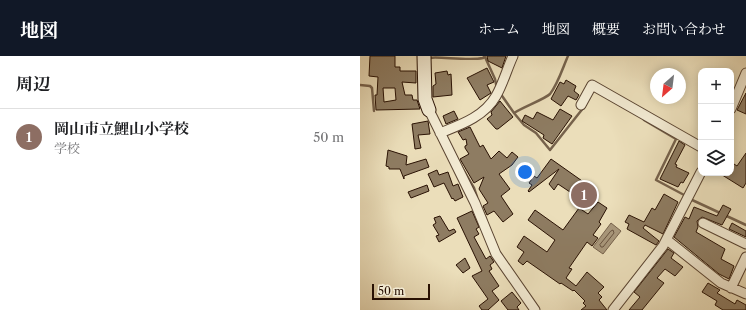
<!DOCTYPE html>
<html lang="ja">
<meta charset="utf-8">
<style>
:root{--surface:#fff;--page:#f6f6f6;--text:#202124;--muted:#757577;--line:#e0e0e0;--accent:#111827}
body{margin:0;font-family:"Libre Caslon Text","Noto Serif JP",serif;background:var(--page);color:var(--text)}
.controls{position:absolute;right:12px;top:12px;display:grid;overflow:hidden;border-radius:8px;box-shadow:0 2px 10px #0003}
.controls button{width:36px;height:36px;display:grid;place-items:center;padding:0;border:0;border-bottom:1px solid var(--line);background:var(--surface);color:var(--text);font:20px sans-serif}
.compass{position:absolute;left:290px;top:12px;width:36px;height:36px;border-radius:50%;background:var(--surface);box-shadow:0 2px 10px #0003;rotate:208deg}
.scale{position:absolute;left:12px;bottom:10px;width:58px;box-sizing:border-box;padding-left:4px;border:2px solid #291103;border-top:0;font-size:11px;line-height:14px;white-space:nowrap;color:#291103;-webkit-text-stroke:3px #f2ead2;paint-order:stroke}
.you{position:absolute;left:165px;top:116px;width:14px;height:14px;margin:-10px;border:3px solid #fff;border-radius:50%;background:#1a73e8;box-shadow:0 0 0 6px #1a73e833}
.badge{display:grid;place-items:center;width:26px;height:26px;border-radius:50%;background:var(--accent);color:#fff;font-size:13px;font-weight:700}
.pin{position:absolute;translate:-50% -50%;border:2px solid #fff;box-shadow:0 1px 4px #0006}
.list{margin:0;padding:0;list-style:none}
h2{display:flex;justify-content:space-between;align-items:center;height:52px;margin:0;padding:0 16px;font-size:17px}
h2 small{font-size:13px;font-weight:400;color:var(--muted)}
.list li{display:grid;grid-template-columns:26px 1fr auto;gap:12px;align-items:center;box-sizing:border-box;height:56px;padding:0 16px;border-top:1px solid var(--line)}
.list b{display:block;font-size:15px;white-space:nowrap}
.list p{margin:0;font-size:13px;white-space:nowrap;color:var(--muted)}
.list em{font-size:13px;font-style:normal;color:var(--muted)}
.icon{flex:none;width:22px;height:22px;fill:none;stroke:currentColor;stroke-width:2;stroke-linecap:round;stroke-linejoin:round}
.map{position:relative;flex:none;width:386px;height:254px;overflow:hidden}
header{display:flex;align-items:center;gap:24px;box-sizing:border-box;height:56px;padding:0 20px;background:var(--accent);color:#fff}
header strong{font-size:19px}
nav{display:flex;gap:22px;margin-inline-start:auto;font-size:14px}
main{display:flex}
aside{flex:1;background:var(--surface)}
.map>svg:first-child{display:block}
</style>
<header>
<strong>地図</strong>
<nav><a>ホーム</a><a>地図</a><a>概要</a><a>お問い合わせ</a></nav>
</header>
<main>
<aside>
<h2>周辺<small></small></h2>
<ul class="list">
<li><span class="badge" style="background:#8d6e63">1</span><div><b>岡山市立鯉山小学校</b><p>学校</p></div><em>50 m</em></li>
</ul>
</aside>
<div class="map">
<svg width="386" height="254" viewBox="0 0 386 254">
<rect width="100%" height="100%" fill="#ebdeba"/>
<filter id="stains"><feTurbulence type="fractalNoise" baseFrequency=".005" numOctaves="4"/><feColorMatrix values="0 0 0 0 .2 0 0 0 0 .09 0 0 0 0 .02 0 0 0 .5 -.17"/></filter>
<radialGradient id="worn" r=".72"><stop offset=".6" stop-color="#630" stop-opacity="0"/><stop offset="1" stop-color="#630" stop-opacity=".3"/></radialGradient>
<path fill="#a9987c" stroke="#76624c" d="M251 167 261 175 243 198 233 191Z"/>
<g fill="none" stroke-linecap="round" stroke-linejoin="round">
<path stroke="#695440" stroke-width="1" d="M251 175 253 174 254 177 243 191H241L240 189Z"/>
<path stroke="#76624c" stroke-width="2.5" d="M125 1 135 23 137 33
M69 2C77 0 109 5 123 2L125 0
M0 29 10 30 12 32 14 55
M140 37 154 57C163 51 185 43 190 38 198 28 203 11 208 0
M154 57 164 69 176 77 190 94 224 51
M284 64 316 83 296 124 326 140
M101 110 114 132 117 141
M330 143 386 169
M121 151 126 163"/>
</g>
<path fill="#8e7c62" stroke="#291103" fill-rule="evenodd" d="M10 0H35V11H40V15H56V27L42 26 45 39H52L53 44H57L60 53 16 54 15 39H17L18 21 9 20ZM23 32H35L36 44 24 46Z
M127 0H146L142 12 128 5Z
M127 12 134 26 127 29 131 37 120 44 107 22Z
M87 15 88 19 91 18 92 39 73 41V30L76 28 75 17Z
M206 24 216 30 214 35 219 39 216 44 208 40 201 50 191 43 200 26 204 28Z
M386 37V58L377 54Z
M140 45 153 61 138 73H136L127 63 132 59 131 56Z
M200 53 212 60 192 88 183 82 184 79 162 65 165 59 173 63 177 56 193 64Z
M94 55 98 63 86 68 83 60Z
M68 65 70 78 58 79 61 92 55 93 52 68Z
M110 71 120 91 123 89 131 103 139 95 147 102 152 96 158 101 152 109 139 118 150 133 141 140 153 158 143 166 134 155 127 159 123 150 128 147 119 133 124 121 114 127 100 103 109 98 105 92V90L107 89 106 83 103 84 98 76Z
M319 85 325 89 315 108 317 109 316 111 329 117 323 127 321 126 318 131 300 123Z
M28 94 47 100 46 109 66 103 69 111 44 120V123L40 113H29V111L26 110Z
M386 97V127L383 132 359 117H371V106L377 110Z
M191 103 225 127 216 140 198 128 194 134 189 128 199 113 169 136 168 135 172 129 169 127 174 120 177 122Z
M77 114 79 119 88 116 93 130 98 128 103 141 95 145 93 142 92 143 84 127 74 131 68 118Z
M67 129 69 135 51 142 48 136Z
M304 138 318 146 303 178 285 169 283 172 299 185 296 189 267 173 269 168 265 166 269 159 284 166 292 152 295 154Z
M238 146 247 152 239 166 241 168 233 179 238 182 232 190 227 186 209 212 212 213 206 222 216 230 227 216 244 231 238 237 242 241 239 244 247 254H221L226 250 223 247 225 245 214 234 213 235 201 227 200 228 167 205 163 209 158 205 164 196 157 191 164 180 187 196 195 184 168 164 175 154 203 174 219 152 228 158Z
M363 149 371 153 362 169 342 161 337 165 338 171 336 176 365 193 361 203 374 210 369 223 359 218 314 181 325 161 329 163 334 151 357 160Z
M112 155 119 171 116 173 119 178 114 181 126 203 130 200 134 206 130 209 132 213 129 215 139 230 132 235 139 244 128 254H122L119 250 128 243 112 220 122 215 97 162Z
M80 160 89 175 94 173 96 176 79 186 76 180 79 179 73 169 76 167 74 162Z
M372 167 386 175V181L369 173Z
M308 193 314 197 311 202 323 211 315 220 305 213 297 222 304 227 282 254H269L280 241 274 236Z
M105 202 110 212 103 217 96 209Z
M348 227 360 234 357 237 375 248 377 244 386 249V254H363L355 249 357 245 342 236Z
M152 236 161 247 157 251 159 254H148L141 245Z"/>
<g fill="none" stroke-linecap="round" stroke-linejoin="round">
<g stroke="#5a4431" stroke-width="11">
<path id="street" d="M221 49 232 29 341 91
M371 53 386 17
M69 54 115 147 136 198 175 254
M80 77C100 69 124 61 136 40 143 28 147 13 153 0
M343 167 386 188
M307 184 361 227 386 238
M371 232 386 201
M253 254 303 190 341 116"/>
</g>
<g stroke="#291103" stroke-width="15">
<path id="secondary" d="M64 0 65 43 69 54"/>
</g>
<use href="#street" stroke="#f2ead2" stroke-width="9"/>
<use href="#secondary" stroke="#f2ead2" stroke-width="13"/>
</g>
<rect width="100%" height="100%" filter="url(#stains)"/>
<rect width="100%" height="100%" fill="url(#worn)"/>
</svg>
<div class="controls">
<button>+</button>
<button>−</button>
<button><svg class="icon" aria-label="layers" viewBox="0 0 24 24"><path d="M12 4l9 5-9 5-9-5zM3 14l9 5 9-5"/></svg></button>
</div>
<svg class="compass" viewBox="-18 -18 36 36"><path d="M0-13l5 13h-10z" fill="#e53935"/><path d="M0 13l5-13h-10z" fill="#757577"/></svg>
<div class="scale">50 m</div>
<div class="you"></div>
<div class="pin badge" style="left:224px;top:139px;background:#8d6e63">1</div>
</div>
</main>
